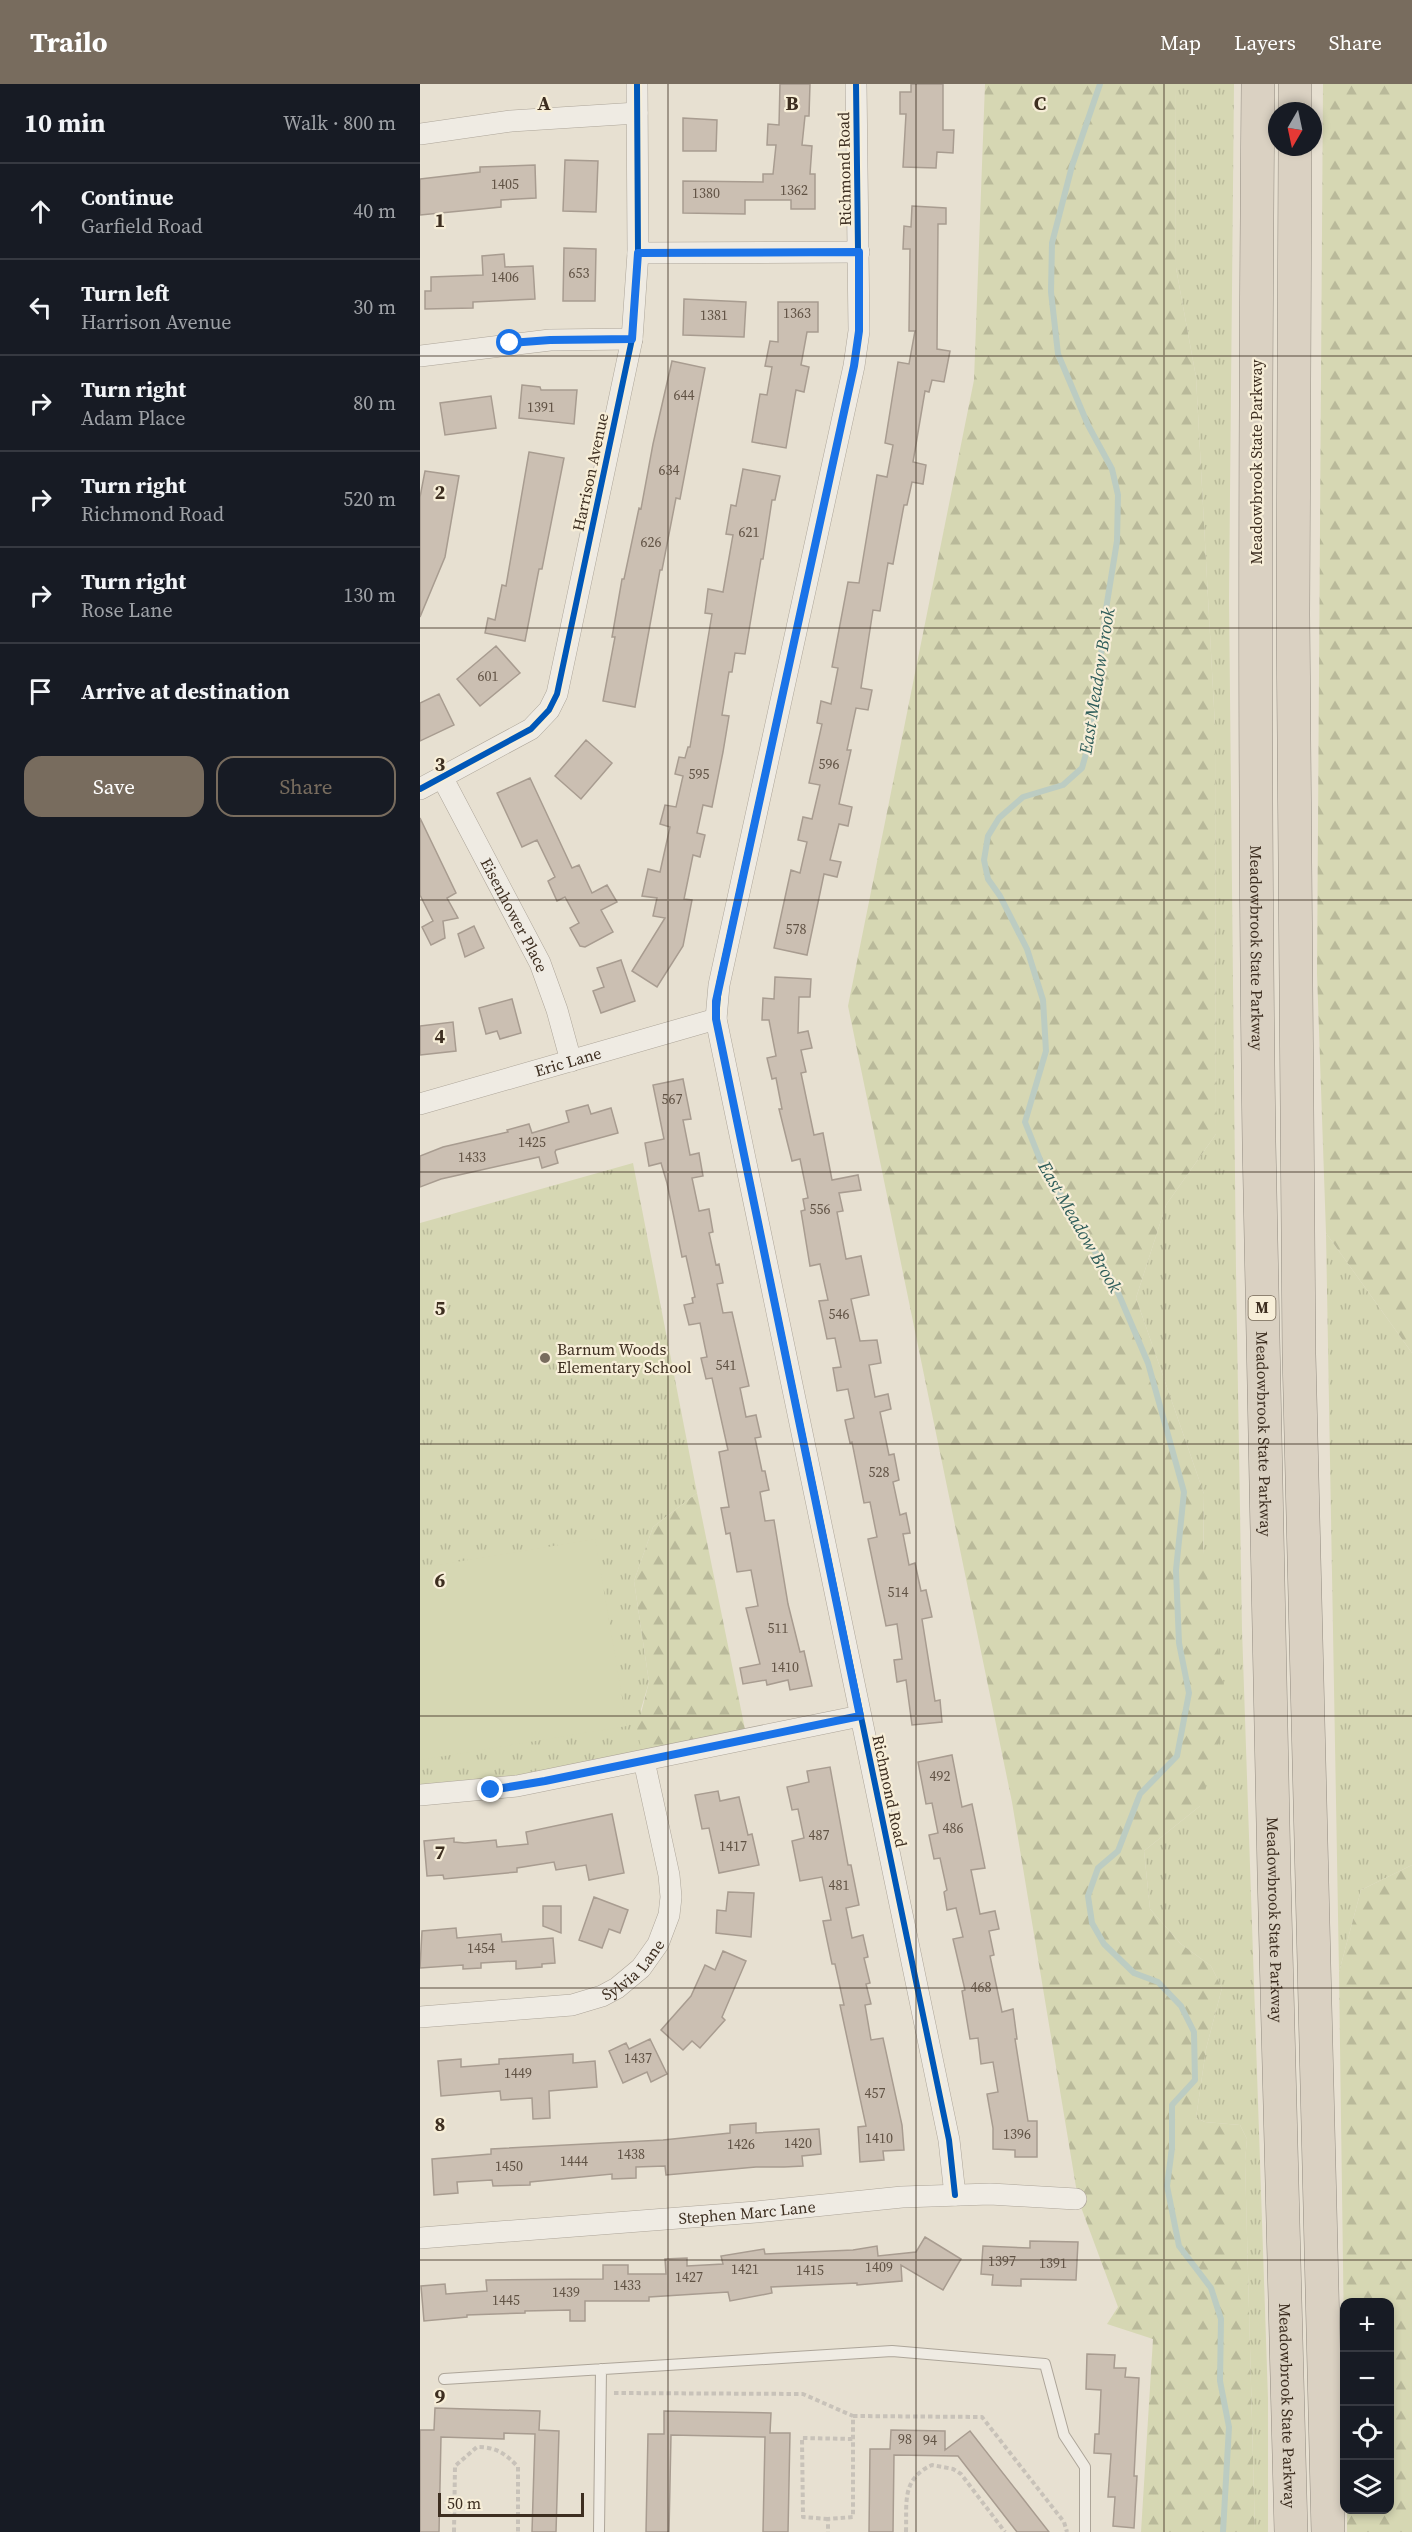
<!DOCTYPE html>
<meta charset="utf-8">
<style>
:root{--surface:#171b24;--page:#242831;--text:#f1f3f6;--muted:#9ea1a6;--line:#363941;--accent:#786c5e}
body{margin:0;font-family:"Source Serif 4",serif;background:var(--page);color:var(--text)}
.controls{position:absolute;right:18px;bottom:18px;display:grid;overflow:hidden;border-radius:12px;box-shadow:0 3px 9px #0003}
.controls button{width:54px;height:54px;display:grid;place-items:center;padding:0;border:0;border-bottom:2px solid var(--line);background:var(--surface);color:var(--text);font:30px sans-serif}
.compass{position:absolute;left:848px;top:18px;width:54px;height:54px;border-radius:50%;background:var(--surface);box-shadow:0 3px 9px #0003;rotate:189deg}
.scale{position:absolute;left:18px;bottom:15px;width:146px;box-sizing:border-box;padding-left:6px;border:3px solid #3d2e20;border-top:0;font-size:16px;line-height:21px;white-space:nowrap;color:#3d2e20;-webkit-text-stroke:4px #f7eed8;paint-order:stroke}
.stop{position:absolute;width:18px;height:18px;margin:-14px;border:4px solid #1a73e8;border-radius:50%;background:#fff}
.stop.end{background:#1a73e8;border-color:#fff;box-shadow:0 2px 6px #0008}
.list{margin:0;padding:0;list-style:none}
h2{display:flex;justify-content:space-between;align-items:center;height:78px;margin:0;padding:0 24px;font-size:26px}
h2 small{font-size:20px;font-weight:400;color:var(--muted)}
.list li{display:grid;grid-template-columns:39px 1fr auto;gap:18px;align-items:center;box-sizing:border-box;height:96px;padding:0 24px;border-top:2px solid var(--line)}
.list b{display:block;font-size:22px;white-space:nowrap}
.list p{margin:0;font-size:20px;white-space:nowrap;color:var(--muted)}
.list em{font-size:20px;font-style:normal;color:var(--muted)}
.actions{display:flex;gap:12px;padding:18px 24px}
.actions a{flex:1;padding:14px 0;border:2px solid var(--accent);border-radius:18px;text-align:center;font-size:21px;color:var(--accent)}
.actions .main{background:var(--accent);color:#fff}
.icon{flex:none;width:33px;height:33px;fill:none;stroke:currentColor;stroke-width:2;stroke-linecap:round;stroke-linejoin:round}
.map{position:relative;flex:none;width:992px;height:2448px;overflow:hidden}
header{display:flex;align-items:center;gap:36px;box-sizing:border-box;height:84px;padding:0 30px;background:var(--accent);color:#fff}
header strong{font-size:28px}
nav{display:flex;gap:33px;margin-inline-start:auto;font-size:21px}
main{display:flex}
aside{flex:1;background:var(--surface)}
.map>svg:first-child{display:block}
</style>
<header>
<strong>Trailo</strong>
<nav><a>Map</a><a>Layers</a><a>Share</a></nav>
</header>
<main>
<aside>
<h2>10 min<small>Walk · 800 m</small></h2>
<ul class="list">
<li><svg class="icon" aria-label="ahead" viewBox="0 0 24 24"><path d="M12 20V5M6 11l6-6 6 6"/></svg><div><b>Continue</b><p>Garfield Road</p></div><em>40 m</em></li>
<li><svg class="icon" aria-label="left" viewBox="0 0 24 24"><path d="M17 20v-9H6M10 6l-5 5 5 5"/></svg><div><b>Turn left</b><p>Harrison Avenue</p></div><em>30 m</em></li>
<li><svg class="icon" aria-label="right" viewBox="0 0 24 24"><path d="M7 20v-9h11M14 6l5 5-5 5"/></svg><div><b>Turn right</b><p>Adam Place</p></div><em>80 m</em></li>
<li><svg class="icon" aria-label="right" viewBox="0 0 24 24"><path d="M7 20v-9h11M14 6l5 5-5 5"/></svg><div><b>Turn right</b><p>Richmond Road</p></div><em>520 m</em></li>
<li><svg class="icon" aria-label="right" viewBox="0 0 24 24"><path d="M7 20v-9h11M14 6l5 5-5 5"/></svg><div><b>Turn right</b><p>Rose Lane</p></div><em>130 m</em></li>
<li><svg class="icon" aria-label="arrive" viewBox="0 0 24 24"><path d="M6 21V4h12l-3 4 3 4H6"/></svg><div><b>Arrive at destination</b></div></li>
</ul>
<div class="actions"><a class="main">Save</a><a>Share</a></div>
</aside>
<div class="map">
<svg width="992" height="2448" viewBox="0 0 992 2448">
<defs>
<pattern id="grass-tufts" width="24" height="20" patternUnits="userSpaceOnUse" patternTransform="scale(1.5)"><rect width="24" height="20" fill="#d6d7b3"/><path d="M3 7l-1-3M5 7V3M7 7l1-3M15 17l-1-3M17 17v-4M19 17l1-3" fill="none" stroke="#b9b99a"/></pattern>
<pattern id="forest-firs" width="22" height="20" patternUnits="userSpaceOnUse" patternTransform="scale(1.5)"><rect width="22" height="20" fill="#d6d7b3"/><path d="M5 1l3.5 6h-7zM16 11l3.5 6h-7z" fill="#b9b99a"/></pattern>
</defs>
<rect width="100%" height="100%" fill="#e7e0d1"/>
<path fill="url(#grass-tufts)" d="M755 0H814L809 514 816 1187 822 1545 848 2314V2448H835L825 2077 827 2055 820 2041 785 2038 776 2034 786 1965 802 1904 791 1882 761 1860 730 1825 724 1767 780 1722 784 1410 716 1214 746 1121 796 1050 795 642 776 293 756 184Z
M213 1079 277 1409 233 1443 214 1497 229 1598 221 1625 224 1677 0 1711V1139Z
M906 1149 992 1269V1781L941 1806 919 1888Z"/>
<path fill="url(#forest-firs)" d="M565 0H755L756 184 776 293 795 642 796 1050 746 1121 716 1214 784 1410 783 1464 808 1629 780 1722 724 1767 730 1825 761 1860 791 1882 802 1904 786 1965 776 2034 785 2038 820 2041 827 2055 825 2077 835 2448H721L733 2255 687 2240 698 2223 658 2115 592 1718 428 922 554 296Z
M903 0H992V1269L906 1149 897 889Z
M277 1409 327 1655 224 1677 217 1645 229 1598 214 1497 233 1443Z
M992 1781V2448H927V2426H970V2218H924V2253L919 1888 941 1806Z"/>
<path fill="#d6d7b3" d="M175 1455 207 1642 0 1676V1484Z"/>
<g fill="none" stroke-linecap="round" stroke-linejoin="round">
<path stroke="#bcccc2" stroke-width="6" d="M680 0 652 82 632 159 631 208 638 270 668 341 692 385 698 411 697 457 686 525 673 645 662 684 643 701 603 713 579 734 568 752 564 776 568 795 580 812 607 865 623 916 626 967 605 1038 621 1078 694 1199 728 1279 764 1408 756 1486 759 1559 769 1609 757 1672 720 1710 698 1767 678 1784 668 1812 672 1839 684 1860 714 1889 738 1898 761 1922 774 1948 775 1996 752 2021V2064L747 2102 759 2162 791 2204 801 2235 800 2297 809 2343 803 2448"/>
</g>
<path fill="#cbbfb2" stroke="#a89c90" stroke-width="1.5" d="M360 0H390L389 32H385L382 61 392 62 390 90H395V125H371V116H325V130L263 129V97L343 98V90H353L356 61H347L348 40 359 41Z
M491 0H523V46H534L533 69 517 68 516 84 483 83 486 30H480V8H491Z
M263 34 297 36 296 67H263Z
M145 76 178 77 176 128 143 127Z
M115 81 116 114 81 116V123L0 131V95L60 88V83Z
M492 122 526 124V140H518L517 265 530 267 524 298 512 296 509 308 505 307 493 378 506 381 503 400 492 398 487 421H484L473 480 468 479 460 527 453 526 441 604 452 606 448 626 436 624 427 666H431L419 720 432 723 428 742 419 740 410 776 421 778 417 793 404 790 387 871 354 864 371 786 380 789 387 758 378 756 383 733 392 735 400 701 389 699 402 640 397 639 401 617 411 620 418 584 412 583 428 498 439 499 457 391 467 393 473 361 465 359 478 278 489 280 495 247H489L490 165H483L484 142 491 143Z
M144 164 176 165 175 217H143Z
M84 170 85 183 113 182 115 215 53 218V224L5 225V207H11V193L63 191 62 172Z
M264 215 326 218 324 253 263 251Z
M358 218H398V248H387L381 281 389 283 384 308 376 306 366 364 332 358 340 310 347 311 352 283 345 282 350 257 358 258Z
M252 277 285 284 260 415 256 414 242 486H240L215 623 183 617 195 553H192L202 495H204L219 424 221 425 233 360Z
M102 301 120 303 121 306H157L154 340 99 334Z
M71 312 76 344 25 351 20 319Z
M109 368 144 374 122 485H119L105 557 65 549 68 534 75 536 82 501 86 502Z
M323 385 360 392 355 416H352L343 475H341L325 570 315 569 312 588H309L302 631 309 632 303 668 292 723 283 721 277 749 285 751 280 773 273 771 264 815 272 816 263 862 237 903 212 887 245 834 233 832 237 814 222 812 228 785 240 788 250 743 240 740 245 721 256 723 263 692 255 690 259 673 265 674 268 663H270L292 530 285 529 288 505 303 508 313 451 306 450 311 421 316 422Z
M5 387 39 392 25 473 0 533V413Z
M76 562 100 589 60 622 37 595Z
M19 610 34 641 0 657V619Z
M166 656 192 679 161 715 135 692Z
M110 694 152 784 159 781 172 809 187 801 197 818 181 826 193 848 165 863 160 862 150 844 159 839 145 813 137 817 128 797 135 793 117 756 102 763 77 709Z
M0 734 36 809 27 814 38 834 23 837 25 854 11 861 2 843 13 837 0 811Z
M54 842 64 864 45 873 38 850Z
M201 876 215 917 181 929 173 907 184 903 177 884Z
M355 893 391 895 390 913H379L378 949 388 947 392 964 381 966 386 988 381 989 394 1051 403 1049 412 1096 438 1091 441 1106 419 1109 423 1127 417 1128 426 1175 441 1172 449 1211 431 1215 440 1257 457 1256 461 1279 449 1281 455 1313 468 1310 471 1325 460 1328 469 1371 474 1370 479 1396 473 1398 480 1431 486 1429 490 1449 483 1450 489 1481 495 1479 501 1507 506 1506 512 1533 502 1535 515 1617 520 1616 522 1638 492 1641 486 1596 477 1598 474 1576 482 1575 477 1540 466 1542 448 1455 457 1453 450 1418 444 1419 432 1358 430 1359 425 1336 434 1334 428 1305 417 1307 413 1284 421 1283 415 1254 407 1255 399 1217 408 1216 400 1180 390 1182 381 1127 385 1126 383 1115 388 1114 380 1075 372 1077 359 1025H362L356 994 352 995 347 974 356 972 349 936H342L343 914 354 915Z
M92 915 101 949 80 955 77 947 66 950 59 924Z
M33 938 36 967 0 971V942Z
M263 995 271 1035 263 1036 270 1071 279 1069 283 1092 272 1094 279 1127 289 1125 293 1148 289 1149 296 1181 299 1180 303 1199 297 1200 303 1229 312 1228 329 1302 320 1304 326 1333 336 1331 341 1353 335 1354 342 1387H345L349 1406 340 1408 345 1437 354 1436 368 1520 380 1568 384 1567 392 1602 370 1606 368 1596 347 1601 346 1596 323 1600 320 1584 340 1580 326 1524 338 1522 331 1486 317 1488 310 1449 306 1450 301 1424 309 1423 299 1368 308 1366 292 1294 286 1295 281 1274 287 1273 280 1239 269 1241 264 1221 273 1219 272 1214 275 1213 266 1172 262 1173 247 1099 241 1079 229 1082 225 1059 244 1055 233 1001Z
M168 1021 171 1030 191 1024 198 1049 136 1066 135 1068 138 1079 122 1084 119 1073 21 1095 0 1103V1072L23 1063 88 1048 87 1046 109 1040 112 1049 149 1038 146 1027Z
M532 1671 542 1723 552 1720 565 1784 551 1786 560 1830 575 1827 579 1845 569 1847 574 1871 570 1872 582 1928 593 1925 597 1955H595L608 2037H617V2073H595V2066L573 2065V2044L567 2010 578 2008 573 1978 561 1980 558 1954 550 1955 542 1907 545 1906 533 1855 543 1853 536 1824 527 1826 524 1808 527 1806 520 1774 514 1775 509 1751 518 1749 512 1719 506 1720 498 1678Z
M410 1683 428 1781H431L439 1821 426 1824 432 1854 443 1851 448 1873 444 1874 450 1899 446 1900 451 1920 445 1921 451 1956 463 1954 482 2041 484 2066 463 2067 464 2076 440 2078 438 2043 446 2042 420 1921H424L415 1880H412L403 1837 411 1836 402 1793 380 1797 372 1757 384 1754 378 1725 372 1726 367 1703 389 1698 387 1687Z
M298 1707 300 1717 319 1713 328 1751 332 1750 339 1781 299 1789 289 1744 282 1745 275 1711Z
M192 1730 204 1789 169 1796 166 1781 136 1786 134 1778 97 1784V1788L24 1795 23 1791 7 1792 4 1757 34 1754V1758L45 1759 76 1756 77 1763 108 1760 106 1748Z
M308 1808 334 1809 331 1853 296 1849 297 1826 306 1827Z
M174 1813 208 1826 200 1849 189 1845 182 1864 159 1856Z
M123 1822H141V1849L123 1842Z
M36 1844 37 1854 81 1850 82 1858 133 1854 135 1879 122 1880V1883L96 1885V1877L61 1879V1884L43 1885V1881L0 1884 2 1847Z
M303 1867 326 1877 302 1933 305 1936 280 1964 272 1957 263 1966 241 1946 271 1912 285 1881 295 1886Z
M230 1955 247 1990 231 1998 227 1988 203 1999 189 1967 206 1959 209 1965Z
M153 1970V1979L175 1977 177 2003 129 2007 130 2034 113 2035 112 2014 81 2016 80 2007 21 2012 18 1977 41 1975V1983L79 1980V1975Z
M336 2039V2049L399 2045 401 2070 382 2072 383 2082 364 2083H336L246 2091 245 2082 216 2083V2094L192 2095V2090L110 2098V2101L73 2102 72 2096 37 2098 38 2109 14 2111 12 2075 71 2070V2065L243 2056 310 2049V2041Z
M505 2153 541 2175 523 2206 481 2181 482 2197 437 2201V2199L351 2203 352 2209 310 2217 308 2208 229 2213V2217H165V2237H150V2226L105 2227V2229L47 2231V2233L4 2237 1 2202 25 2200 26 2210 67 2207 66 2196 183 2195V2181H208V2190H246L245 2175 267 2174V2182L303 2180 301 2172 344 2165 345 2170 433 2166 457 2162 458 2172 496 2168Z
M610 2157 658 2158 656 2196 601 2195V2202L572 2201 573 2191 561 2190 563 2162 610 2164Z
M667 2270 695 2271 694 2284H706L705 2293 719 2294 714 2392H717L714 2444 693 2442 695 2413H688L691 2370 674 2369 675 2350H679L681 2306 666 2305Z
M15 2324 120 2327 119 2346 139 2347 136 2448H112L115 2350 84 2349V2355L21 2353 19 2448H0V2346H14Z
M244 2327 351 2329 350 2349H370L368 2448H343L345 2353 251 2351 249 2448H226L228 2350H244Z
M471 2346 525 2347V2366L550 2347 629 2448H597L538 2372 474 2371 473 2448H449L450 2365H470Z"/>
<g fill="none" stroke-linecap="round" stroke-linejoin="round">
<g stroke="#ada599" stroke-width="12">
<path id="service" d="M24 2295 472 2267 625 2280 644 2351 665 2383V2448
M179 2448 181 2285"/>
</g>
<g stroke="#ada599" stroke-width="22">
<g id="minor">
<path d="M436 0 439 247 434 282 299 901 296 935 529 2056 535 2111"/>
<path d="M0 50 91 37 217 29"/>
<path d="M218 169 439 168"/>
<path d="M0 272 130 256 212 255"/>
<path id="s1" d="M22 693 120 879 137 926 151 977"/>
<path d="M0 705 111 645 129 626 137 610 212 255 218 169 217 0"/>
<path id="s2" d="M0 1020 296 935"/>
<path d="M0 1711 97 1702 440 1632"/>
<path id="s3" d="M0 1933 152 1921 182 1912 197 1904 221 1884 238 1860 249 1831 251 1813 249 1791 224 1677"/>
<path id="s4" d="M0 2154 336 2128 482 2113 570 2110 656 2115"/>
</g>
</g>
<g stroke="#928b80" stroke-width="34">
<g id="motorway">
<path id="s5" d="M838 0C835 353 834 705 839 1058 846 1521 859 1985 871 2448"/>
<path d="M875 27V0"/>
<path d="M875 63 873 531 879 1270 908 2448"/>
</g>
</g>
<path stroke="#c8c2b9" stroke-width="4" stroke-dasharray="4.5 3" stroke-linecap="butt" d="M194 2309 383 2310 433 2332V2433L408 2435V2448
M433 2332 562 2333 644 2438 647 2448
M408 2435 383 2433 382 2354 433 2355
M34 2448 35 2382 57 2363C76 2363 85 2369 98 2383V2448
M486 2448C487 2419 481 2395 512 2381L533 2385 541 2390 585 2448"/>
<use href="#service" stroke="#efebe3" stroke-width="10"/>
<use href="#minor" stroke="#efebe3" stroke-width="21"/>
<use href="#motorway" stroke="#dad1c2" stroke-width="33"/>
<g stroke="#f7eed8" stroke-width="10">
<path id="cycleway" d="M436 0 439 247 434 282 299 901 296 935 529 2056 535 2111
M0 705 111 645 129 626 137 610 212 255 218 169 217 0"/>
</g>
<use href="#cycleway" stroke="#0057b8" stroke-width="6"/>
</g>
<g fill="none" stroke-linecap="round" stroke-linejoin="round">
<path stroke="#1a73e8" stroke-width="8" d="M71 1706 125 1697 440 1632 296 935V917L434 282 439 247V168L218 169 212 255 130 256 90 259"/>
</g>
<path fill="none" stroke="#3d2e20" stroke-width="1.5" stroke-opacity="0.55" d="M248 0V2448M496 0V2448M744 0V2448M0 272H992M0 544H992M0 816H992M0 1088H992M0 1360H992M0 1632H992M0 1904H992M0 2176H992"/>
<circle fill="#786c5e" stroke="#f7eed8" stroke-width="2" cx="125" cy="1274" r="6"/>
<g text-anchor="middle" stroke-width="4.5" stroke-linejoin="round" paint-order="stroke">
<g font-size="14" fill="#605244">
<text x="85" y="105">1405</text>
<text x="374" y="111">1362</text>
<text x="286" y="114">1380</text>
<text x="159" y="194">653</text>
<text x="85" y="198">1406</text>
<text x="377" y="234">1363</text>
<text x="294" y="236">1381</text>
<text x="264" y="316">644</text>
<text x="121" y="328">1391</text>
<text x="249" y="391">634</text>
<text x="329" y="453">621</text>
<text x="231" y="463">626</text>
<text x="68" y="597">601</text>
<text x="409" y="685">596</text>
<text x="279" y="695">595</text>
<text x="376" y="850">578</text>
<text x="252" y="1020">567</text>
<text x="112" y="1063">1425</text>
<text x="52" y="1078">1433</text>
<text x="400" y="1130">556</text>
<text x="419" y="1235">546</text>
<text x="306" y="1286">541</text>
<text x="459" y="1393">528</text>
<text x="478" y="1513">514</text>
<text x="358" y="1549">511</text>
<text x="365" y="1588">1410</text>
<text x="520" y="1697">492</text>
<text x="533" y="1749">486</text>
<text x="399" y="1756">487</text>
<text x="313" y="1767">1417</text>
<text x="419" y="1806">481</text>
<text x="61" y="1869">1454</text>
<text x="561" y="1908">468</text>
<text x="218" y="1979">1437</text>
<text x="98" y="1994">1449</text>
<text x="455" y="2014">457</text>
<text x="597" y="2055">1396</text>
<text x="459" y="2059">1410</text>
<text x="378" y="2064">1420</text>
<text x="321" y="2065">1426</text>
<text x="211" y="2075">1438</text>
<text x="154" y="2082">1444</text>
<text x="89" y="2087">1450</text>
<text x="582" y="2182">1397</text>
<text x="633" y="2184">1391</text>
<text x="459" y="2188">1409</text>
<text x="325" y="2190">1421</text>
<text x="390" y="2191">1415</text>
<text x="269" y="2198">1427</text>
<text x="207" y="2206">1433</text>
<text x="146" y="2213">1439</text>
<text x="86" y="2221">1445</text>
<text x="485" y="2360">98</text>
<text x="510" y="2361">94</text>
</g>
<rect fill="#f7eed8" stroke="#756857" stroke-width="1.5" x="828.5" y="1212" width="27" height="24" rx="4.5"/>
<g font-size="15" font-weight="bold" fill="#3d2e20">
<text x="842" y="1229">M</text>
</g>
<g font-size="16" fill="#3d2e20" stroke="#f7eed8">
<text transform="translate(424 85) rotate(-91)" y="6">Richmond Road</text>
<text transform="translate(836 378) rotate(-90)" y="6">Meadowbrook State Parkway</text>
<text transform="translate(170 388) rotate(-78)" y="6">Harrison Avenue</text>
<text dy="6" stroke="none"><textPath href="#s1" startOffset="156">Eisenhower Place</textPath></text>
<text dy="6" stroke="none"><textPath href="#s5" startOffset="864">Meadowbrook State Parkway</textPath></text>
<text dy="6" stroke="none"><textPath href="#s2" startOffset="154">Eric Lane</textPath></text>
<text dy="6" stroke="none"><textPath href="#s5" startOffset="1350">Meadowbrook State Parkway</textPath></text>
<text transform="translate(470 1707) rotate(78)" y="6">Richmond Road</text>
<text dy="6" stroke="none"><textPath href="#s5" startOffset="1836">Meadowbrook State Parkway</textPath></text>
<text dy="6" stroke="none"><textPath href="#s3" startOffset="225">Sylvia Lane</textPath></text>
<text dy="6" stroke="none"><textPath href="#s4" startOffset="328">Stephen Marc Lane</textPath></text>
<text dy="6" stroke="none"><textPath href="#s5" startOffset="2322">Meadowbrook State Parkway</textPath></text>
</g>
<g font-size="16" fill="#3d2e20" stroke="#f7eed8" text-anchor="start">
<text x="137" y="1271">Barnum Woods<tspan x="137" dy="18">Elementary School</tspan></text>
</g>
<g font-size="18" font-style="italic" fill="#2f5d5a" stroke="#f7eed8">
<text transform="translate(677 597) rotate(-81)" y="6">East Meadow Brook</text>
<text transform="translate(660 1143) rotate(60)" y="6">East Meadow Brook</text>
</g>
</g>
<g font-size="20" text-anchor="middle" font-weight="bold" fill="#3d2e20" stroke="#f7eed8" stroke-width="4.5" stroke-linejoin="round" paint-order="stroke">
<text x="124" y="26">A</text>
<text x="372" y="26">B</text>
<text x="620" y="26">C</text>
<text x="20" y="143">1</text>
<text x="20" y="415">2</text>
<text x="20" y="687">3</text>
<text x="20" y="959">4</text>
<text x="20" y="1231">5</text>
<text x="20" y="1503">6</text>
<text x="20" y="1775">7</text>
<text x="20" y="2047">8</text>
<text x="20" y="2319">9</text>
</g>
</svg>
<div class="controls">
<button>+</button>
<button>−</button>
<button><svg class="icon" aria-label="locate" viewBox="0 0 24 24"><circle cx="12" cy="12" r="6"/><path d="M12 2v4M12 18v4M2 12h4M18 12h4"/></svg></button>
<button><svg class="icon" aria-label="layers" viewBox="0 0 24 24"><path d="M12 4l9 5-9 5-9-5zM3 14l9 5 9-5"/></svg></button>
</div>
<svg class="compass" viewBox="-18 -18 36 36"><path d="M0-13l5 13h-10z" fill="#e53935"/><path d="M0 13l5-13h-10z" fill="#9ea1a6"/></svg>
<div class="scale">50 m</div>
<div class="stop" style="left:90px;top:259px"></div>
<div class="stop end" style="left:71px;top:1706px"></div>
</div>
</main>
